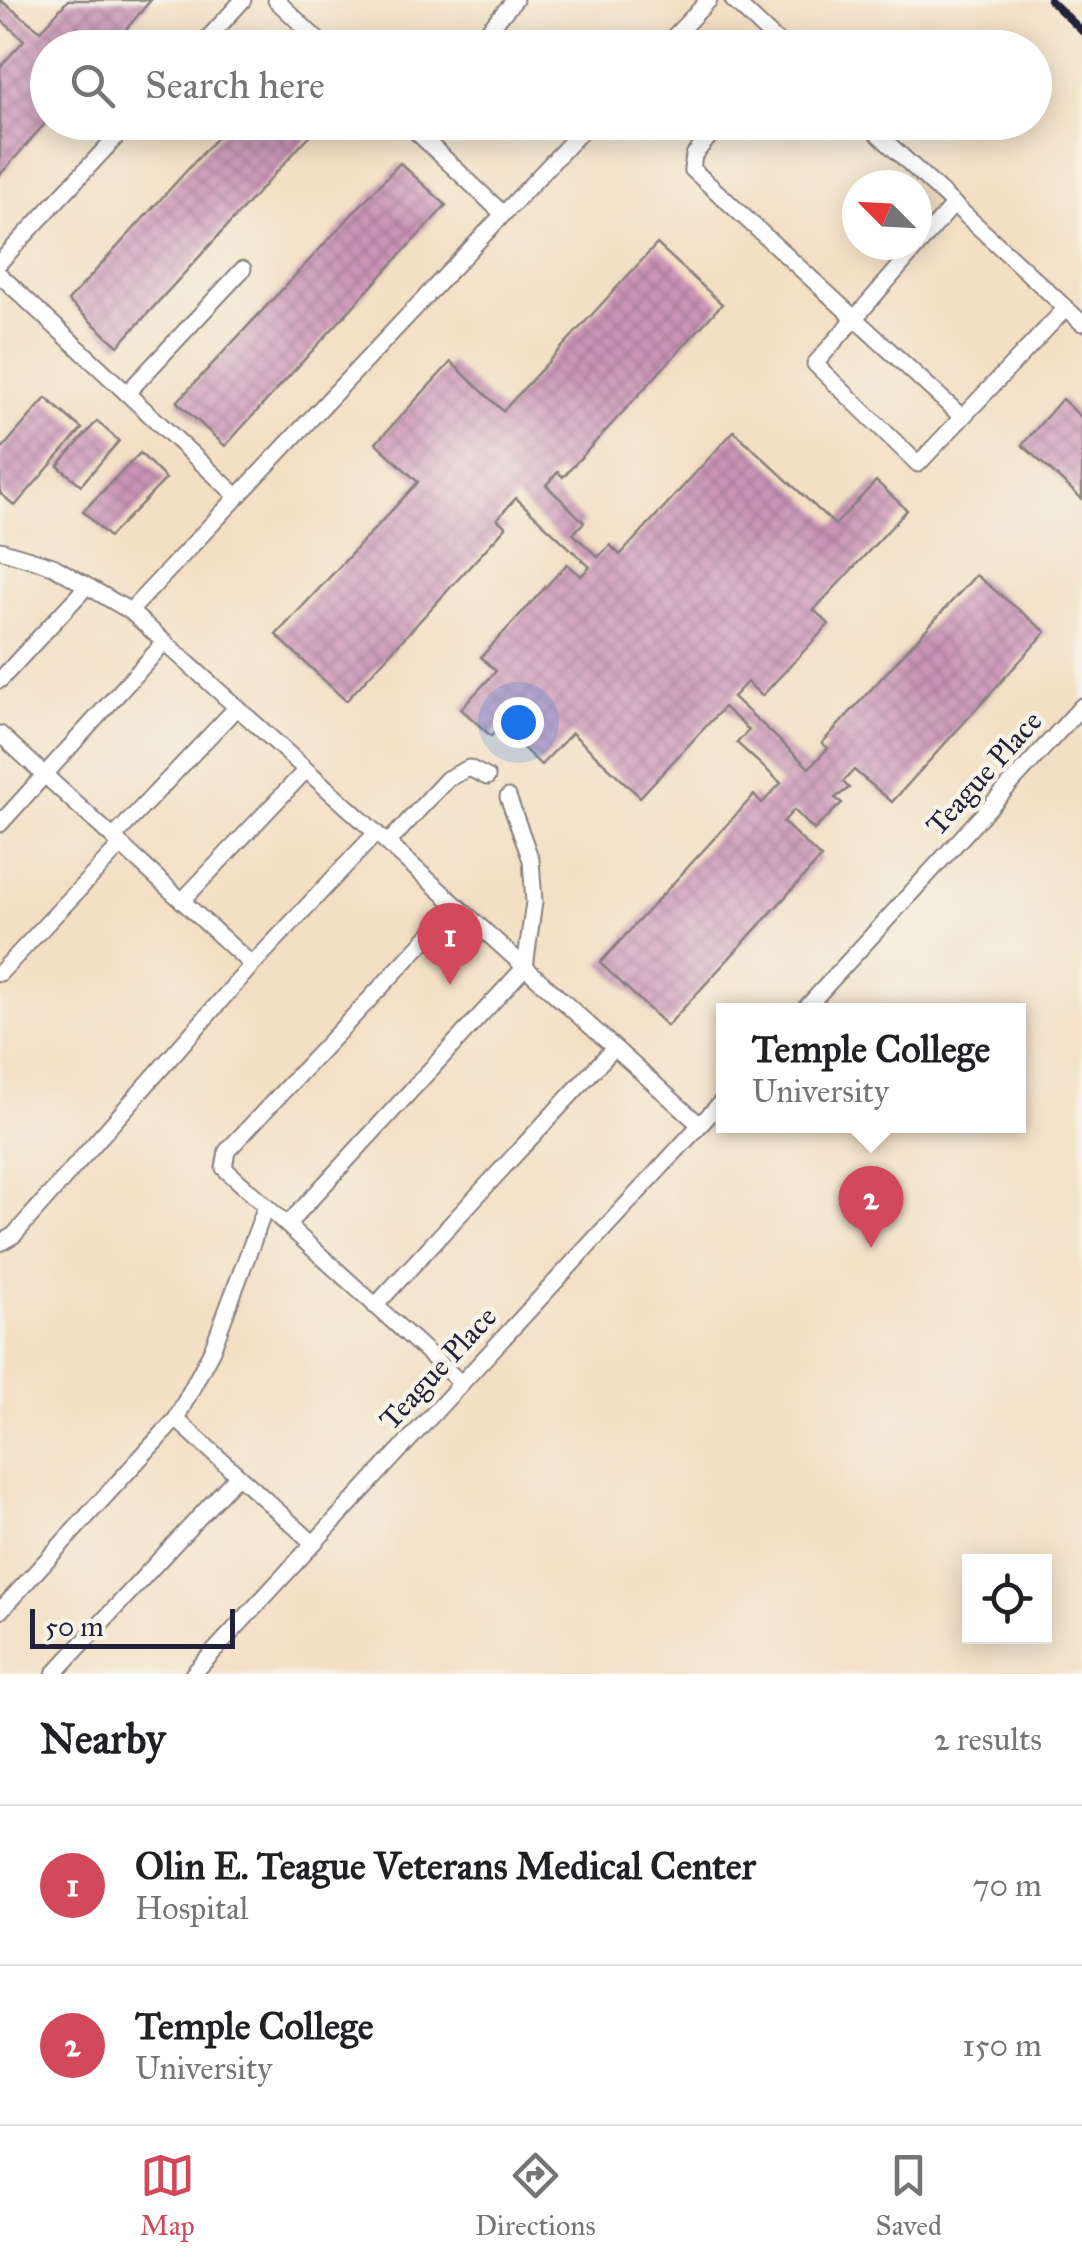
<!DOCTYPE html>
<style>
:root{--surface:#fff;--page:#f6f6f6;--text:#202124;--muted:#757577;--line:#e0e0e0;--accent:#d1495b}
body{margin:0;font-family:"IM FELL Great Primer",serif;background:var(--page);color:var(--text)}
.controls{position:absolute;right:30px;bottom:30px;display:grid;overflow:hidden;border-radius:0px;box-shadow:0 5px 25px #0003}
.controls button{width:90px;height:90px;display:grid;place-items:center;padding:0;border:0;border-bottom:2px solid var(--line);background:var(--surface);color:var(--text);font:50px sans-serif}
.compass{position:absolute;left:842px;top:170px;width:90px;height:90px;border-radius:50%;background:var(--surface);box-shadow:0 5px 25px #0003;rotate:294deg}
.scale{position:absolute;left:30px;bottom:25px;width:205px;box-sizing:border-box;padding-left:10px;border:5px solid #22223b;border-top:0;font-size:28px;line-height:35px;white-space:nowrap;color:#22223b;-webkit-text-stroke:8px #f7f3e8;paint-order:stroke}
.you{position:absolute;left:518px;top:722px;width:35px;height:35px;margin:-25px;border:8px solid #fff;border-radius:50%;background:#1a73e8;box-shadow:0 0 0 15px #1a73e833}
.badge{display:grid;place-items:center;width:65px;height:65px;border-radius:50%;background:var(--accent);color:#fff;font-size:32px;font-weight:700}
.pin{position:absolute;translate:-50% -82px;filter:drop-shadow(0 2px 5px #0008)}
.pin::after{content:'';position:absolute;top:52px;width:35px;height:30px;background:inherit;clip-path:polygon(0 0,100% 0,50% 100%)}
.popup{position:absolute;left:716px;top:1003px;width:310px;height:130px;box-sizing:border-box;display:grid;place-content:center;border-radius:0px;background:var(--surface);filter:drop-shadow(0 2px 8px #0005);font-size:32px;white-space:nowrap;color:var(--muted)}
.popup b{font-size:38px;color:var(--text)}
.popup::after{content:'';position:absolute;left:50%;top:100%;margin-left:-20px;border:20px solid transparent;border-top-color:var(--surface)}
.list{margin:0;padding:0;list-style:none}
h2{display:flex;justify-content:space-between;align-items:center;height:130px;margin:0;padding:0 40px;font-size:42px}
h2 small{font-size:32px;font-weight:400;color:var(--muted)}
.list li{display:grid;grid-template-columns:65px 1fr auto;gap:30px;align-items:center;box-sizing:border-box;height:160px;padding:0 40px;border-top:2px solid var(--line)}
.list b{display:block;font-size:38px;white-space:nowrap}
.list p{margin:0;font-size:32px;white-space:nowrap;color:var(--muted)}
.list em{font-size:32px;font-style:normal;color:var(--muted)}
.icon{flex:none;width:55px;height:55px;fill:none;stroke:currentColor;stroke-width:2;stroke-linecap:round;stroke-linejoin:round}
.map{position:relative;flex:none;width:1082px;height:1674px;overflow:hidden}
.search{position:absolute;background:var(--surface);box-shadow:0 5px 25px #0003;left:30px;right:30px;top:30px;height:110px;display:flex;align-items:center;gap:25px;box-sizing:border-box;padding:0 35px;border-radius:55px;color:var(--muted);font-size:38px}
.sheet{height:450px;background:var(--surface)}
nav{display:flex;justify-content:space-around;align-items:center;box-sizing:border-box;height:140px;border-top:2px solid var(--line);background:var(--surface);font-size:28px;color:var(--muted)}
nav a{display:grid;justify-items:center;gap:5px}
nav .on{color:var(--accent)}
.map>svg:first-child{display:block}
</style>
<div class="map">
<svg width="1082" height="1674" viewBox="0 0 1082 1674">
<defs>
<pattern id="building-cross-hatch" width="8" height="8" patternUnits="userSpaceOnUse" patternTransform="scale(2.5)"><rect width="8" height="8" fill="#cc95b8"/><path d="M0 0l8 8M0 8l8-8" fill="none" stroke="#a57997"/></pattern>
</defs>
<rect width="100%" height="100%" fill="#f7f3e8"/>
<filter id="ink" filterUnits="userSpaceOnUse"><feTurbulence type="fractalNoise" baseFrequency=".01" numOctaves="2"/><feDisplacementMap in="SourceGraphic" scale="20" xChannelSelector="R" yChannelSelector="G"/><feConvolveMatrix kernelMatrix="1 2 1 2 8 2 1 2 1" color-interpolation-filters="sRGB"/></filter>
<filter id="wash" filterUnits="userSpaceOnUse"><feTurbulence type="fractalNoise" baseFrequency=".0048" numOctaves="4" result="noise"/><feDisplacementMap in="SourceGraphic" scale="40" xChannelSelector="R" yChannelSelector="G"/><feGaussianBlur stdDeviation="2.25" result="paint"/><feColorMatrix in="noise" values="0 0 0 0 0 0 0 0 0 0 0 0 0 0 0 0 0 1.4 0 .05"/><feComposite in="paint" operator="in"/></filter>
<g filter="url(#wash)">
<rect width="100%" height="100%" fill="#f3dfc3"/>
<g id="blocks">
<path fill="url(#building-cross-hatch)" d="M0 0 41 31 68 0H151L110 48H48V120L0 175V67L24 40 0 19Z
M231 122H322L118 346 68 301Z
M400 163 446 205 225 446 177 402Z
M657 244 722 304 563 477 558 472 546 485 584 522 573 534 598 557 610 545 620 555 734 431 835 525 876 481 907 510 814 610 829 624 762 696 747 682 733 697 809 768 828 748 822 743 976 575 1046 632 892 802 854 770 843 782 849 788 835 798 842 803 814 830 794 810 783 822 821 858 667 1026 600 963 754 795 762 803 781 783 737 743 749 730 724 707 640 797 572 733 541 765 500 726 491 736 461 709 496 671 481 657 567 564 581 576 590 567 516 498 497 519 506 527 346 701 276 635 418 482 376 443 451 362 503 411Z
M46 398 82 429 15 506 0 493V451Z
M1062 399 1082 418V499L1022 445Z
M97 421 119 441 81 485 58 466Z
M140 453 166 479 109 537 83 511Z"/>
</g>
</g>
<g filter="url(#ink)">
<use href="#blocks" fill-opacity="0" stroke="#8a807f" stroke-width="2.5"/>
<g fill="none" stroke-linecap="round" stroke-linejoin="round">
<g stroke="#8a807f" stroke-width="19">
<path id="lane" d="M276 0 326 48
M733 0 784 48
M199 48 243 0
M472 48 515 0
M663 48 709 0
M406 122 502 213
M703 122 713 132 694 155 692 169 962 417
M865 122 1082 323
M954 204 815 364 918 464 1066 308
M0 262 130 122
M0 275 237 496
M127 393 243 269
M0 550 53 566 130 611 700 1125
M130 611 590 122
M0 680 87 586
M0 734 252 965 376 833
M0 824 165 642
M113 838 237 707
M388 843 447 779 469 768 487 777
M182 901 306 770
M457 906 227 1151 224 1168 461 1383
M0 973 121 845
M804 1010 1082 706
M287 1225 525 967 534 902 531 860 508 797
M0 1243 14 1235 252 965
M375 1306 614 1048
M176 1419 313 1543
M0 1611 176 1419 212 1350 266 1206
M54 1674 238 1475
M193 1674 724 1099"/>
</g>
<use href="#lane" stroke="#fff" stroke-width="15"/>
<path stroke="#22223b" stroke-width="8" d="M1050 0 1082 31"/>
</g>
</g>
<g text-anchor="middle" stroke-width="9" stroke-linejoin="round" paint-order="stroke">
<g font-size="30" fill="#22223b" stroke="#f7f3e8">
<text transform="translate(984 773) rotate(-48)" y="10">Teague Place</text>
<text transform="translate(438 1368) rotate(-47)" y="10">Teague Place</text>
</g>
</g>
</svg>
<div class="controls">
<button><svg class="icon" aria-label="locate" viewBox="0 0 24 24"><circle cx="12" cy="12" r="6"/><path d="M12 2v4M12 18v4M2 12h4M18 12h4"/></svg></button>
</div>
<svg class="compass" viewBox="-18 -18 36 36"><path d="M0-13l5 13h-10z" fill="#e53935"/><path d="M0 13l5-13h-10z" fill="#757577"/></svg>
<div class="scale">50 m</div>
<div class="you"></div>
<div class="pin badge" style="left:450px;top:985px">1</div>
<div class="pin badge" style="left:871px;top:1248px">2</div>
<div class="popup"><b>Temple College</b>University</div>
<div class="search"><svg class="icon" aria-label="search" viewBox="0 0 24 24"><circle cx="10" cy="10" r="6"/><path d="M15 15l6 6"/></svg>Search here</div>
</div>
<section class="sheet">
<h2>Nearby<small>2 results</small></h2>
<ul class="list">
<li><span class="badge">1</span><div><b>Olin E. Teague Veterans Medical Center</b><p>Hospital</p></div><em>70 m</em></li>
<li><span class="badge">2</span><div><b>Temple College</b><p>University</p></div><em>150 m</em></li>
</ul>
</section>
<nav>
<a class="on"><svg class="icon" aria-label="map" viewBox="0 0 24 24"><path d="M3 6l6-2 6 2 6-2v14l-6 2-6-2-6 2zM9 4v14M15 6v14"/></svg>Map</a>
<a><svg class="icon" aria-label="directions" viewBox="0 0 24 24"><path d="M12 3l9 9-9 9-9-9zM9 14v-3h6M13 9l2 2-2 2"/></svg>Directions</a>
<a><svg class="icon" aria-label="saved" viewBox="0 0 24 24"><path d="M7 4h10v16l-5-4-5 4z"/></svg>Saved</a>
</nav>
